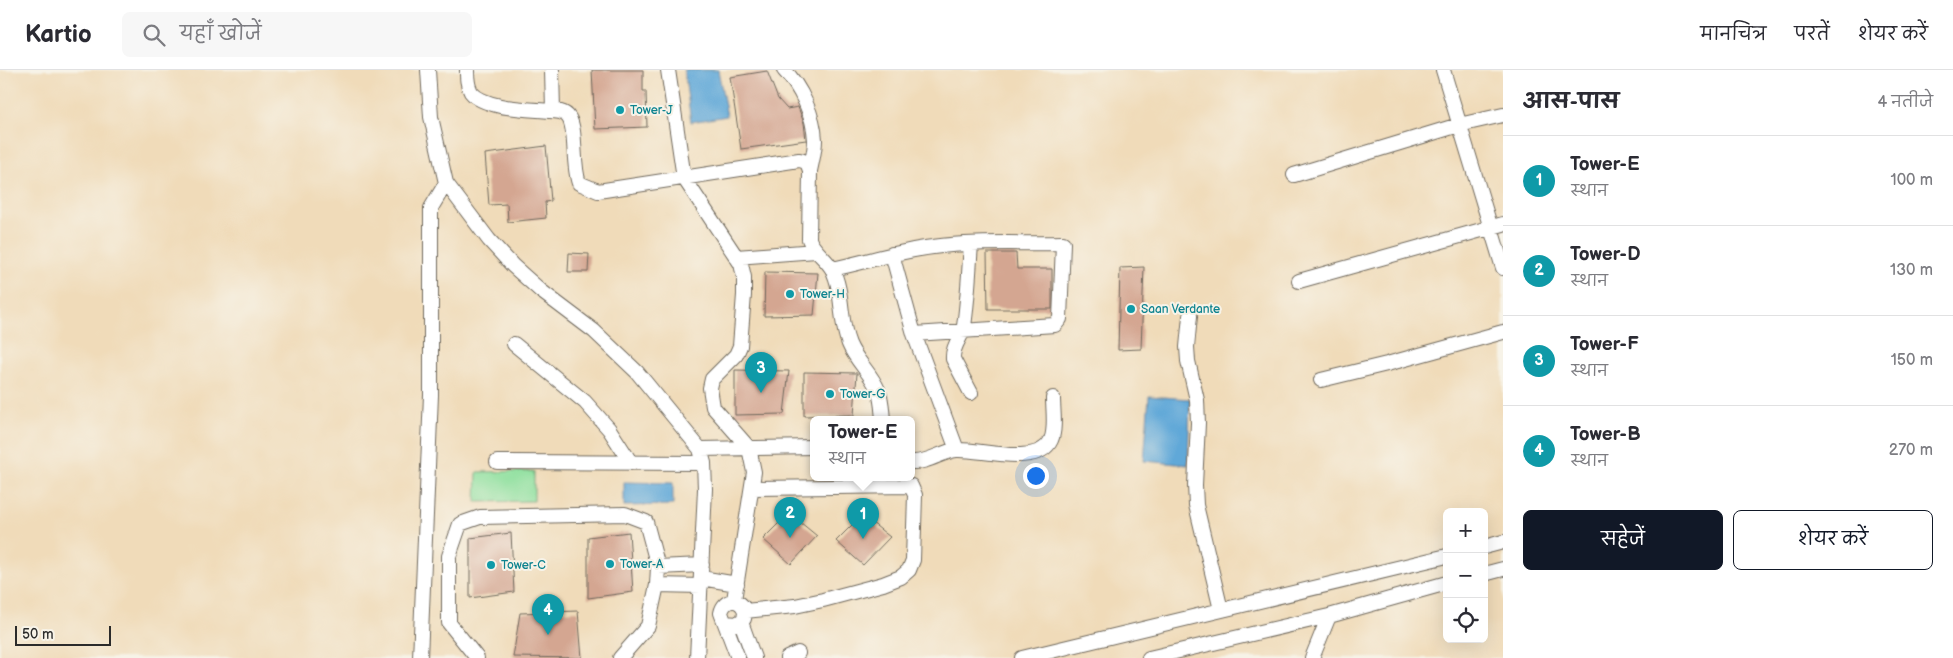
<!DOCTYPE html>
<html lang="hi">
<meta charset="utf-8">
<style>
:root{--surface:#fff;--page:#f7f7f7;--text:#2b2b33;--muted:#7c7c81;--line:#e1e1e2;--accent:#111827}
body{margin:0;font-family:"Balsamiq Sans","Playpen Sans Deva",sans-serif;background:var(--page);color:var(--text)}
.controls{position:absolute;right:15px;bottom:15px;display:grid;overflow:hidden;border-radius:8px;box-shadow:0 5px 20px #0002}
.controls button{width:45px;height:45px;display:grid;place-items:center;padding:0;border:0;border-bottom:1px solid var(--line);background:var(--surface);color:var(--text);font:25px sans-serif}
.scale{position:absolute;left:15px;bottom:12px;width:96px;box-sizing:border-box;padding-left:5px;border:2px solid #2b2b2b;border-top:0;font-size:14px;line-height:18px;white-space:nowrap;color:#2b2b2b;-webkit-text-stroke:4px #f7f3e8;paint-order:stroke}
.you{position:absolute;left:1035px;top:405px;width:18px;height:18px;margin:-12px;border:4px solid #fff;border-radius:50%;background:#1a73e8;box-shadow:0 0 0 8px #1a73e833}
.badge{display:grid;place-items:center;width:32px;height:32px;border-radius:50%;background:var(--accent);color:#fff;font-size:16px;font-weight:700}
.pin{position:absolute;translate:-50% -41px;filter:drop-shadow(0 1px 2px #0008)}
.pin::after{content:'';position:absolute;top:26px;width:18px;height:15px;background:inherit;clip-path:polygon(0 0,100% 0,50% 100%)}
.popup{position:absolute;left:810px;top:346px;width:105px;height:65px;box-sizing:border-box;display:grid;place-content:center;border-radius:8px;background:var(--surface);filter:drop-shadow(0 1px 4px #0005);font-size:16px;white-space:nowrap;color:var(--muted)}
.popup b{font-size:19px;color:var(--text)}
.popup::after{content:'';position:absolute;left:50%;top:100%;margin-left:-10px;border:10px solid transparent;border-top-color:var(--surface)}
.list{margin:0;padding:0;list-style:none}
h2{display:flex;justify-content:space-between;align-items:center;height:65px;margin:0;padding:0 20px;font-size:21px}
h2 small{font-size:16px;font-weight:400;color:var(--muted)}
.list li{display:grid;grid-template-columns:32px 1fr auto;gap:15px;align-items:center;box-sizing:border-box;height:90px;padding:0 20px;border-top:1px solid var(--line)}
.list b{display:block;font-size:19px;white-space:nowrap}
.list p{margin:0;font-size:16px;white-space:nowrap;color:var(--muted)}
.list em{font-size:16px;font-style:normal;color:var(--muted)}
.actions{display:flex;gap:10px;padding:15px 20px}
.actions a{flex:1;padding:11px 0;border:1px solid var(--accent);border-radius:8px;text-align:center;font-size:18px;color:var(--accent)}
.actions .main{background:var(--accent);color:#fff}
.icon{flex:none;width:28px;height:28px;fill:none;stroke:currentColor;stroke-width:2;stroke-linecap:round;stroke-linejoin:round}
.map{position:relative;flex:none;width:1503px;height:588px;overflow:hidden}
header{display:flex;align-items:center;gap:30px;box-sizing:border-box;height:70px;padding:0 25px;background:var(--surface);border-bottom:1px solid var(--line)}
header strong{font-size:24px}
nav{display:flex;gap:28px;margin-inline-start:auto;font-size:18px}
.search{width:350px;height:45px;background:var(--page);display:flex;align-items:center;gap:12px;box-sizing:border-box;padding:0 18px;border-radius:8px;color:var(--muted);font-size:19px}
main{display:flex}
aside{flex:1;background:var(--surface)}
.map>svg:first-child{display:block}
</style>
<header>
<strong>Kartio</strong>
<div class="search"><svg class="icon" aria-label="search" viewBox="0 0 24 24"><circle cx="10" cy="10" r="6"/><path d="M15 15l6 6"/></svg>यहाँ खोजें</div>
<nav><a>मानचित्र</a><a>परतें</a><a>शेयर करें</a></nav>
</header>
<main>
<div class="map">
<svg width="1503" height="588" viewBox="0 0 1503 588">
<rect width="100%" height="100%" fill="#f7f3e8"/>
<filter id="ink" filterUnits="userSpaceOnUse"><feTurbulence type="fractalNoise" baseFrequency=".02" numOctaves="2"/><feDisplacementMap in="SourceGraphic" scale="10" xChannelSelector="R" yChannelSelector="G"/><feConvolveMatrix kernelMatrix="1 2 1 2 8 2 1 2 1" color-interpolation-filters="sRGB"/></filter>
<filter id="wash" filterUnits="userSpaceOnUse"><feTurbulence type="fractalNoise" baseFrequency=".0096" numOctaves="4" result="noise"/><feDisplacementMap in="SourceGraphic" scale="20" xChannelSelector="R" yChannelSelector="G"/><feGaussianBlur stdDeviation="1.12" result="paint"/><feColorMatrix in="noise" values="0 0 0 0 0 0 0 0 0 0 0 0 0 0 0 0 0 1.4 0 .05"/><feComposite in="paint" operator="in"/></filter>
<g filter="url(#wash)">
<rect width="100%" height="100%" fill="#f0dbb9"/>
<path fill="#8fe09f" stroke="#5d8665" d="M534 401V431L476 432 477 402Z"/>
<path fill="#61a8d8" stroke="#466a82" d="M684 0H718L727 46 691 52Z
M1149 326 1190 329 1188 395 1144 391Z
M624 412 673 413V435L624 436Z"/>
<g id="blocks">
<path fill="#d4a691" d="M592 0H643V21H646L647 57 595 59Z
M767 1 778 29 787 39 798 37 804 53 806 70 741 79 730 7Z
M546 76 551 131 545 132 546 148 508 152 507 134 489 135 485 84Z
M569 183 589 184 588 202H568Z
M987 183H1016L1017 199H1052V239H988Z
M1144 197 1141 279 1118 280 1120 198Z
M765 202 818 203 814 245 764 246Z
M735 300 789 301 784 344 735 345Z
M804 302 857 303 854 345 804 346Z
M789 443 817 466 791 494 763 469Z
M862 445 890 467 863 495 836 471Z
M629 462 633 522 588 528V467Z
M511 463 514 522 470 528V468Z
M578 541 582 588 513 587 520 543Z"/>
</g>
</g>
<g filter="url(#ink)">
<use href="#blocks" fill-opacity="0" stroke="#70695d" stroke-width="1"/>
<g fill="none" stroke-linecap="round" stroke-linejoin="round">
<g stroke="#70695d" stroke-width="16">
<path id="minor" d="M428 0 431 47 446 113 489 170 513 196 541 221 594 261 637 302 700 379 704 393 705 419 697 588
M467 0C467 8 467 15 471 22 484 39 529 39 549 41 556 41 565 41 569 48 577 61 572 94 579 113L598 121 799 90C807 91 808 94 810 101L809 169C813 181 826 188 832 199 844 222 839 251 849 274 856 291 871 303 878 320 882 329 882 340 883 350
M552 0 553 41
M668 0 684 108 741 194 744 207V225L740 276 736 285 712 309 710 318 713 337 749 378 754 402 734 530
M784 0C801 17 814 46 815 70 815 80 812 91 810 101
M1443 0 1503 198
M1294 105 1459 55 1503 45
M971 174C969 201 968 229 964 256 962 268 952 275 953 289L971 323
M736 187 816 181
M832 199C866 192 898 181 933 177 975 171 1020 174 1063 173L1060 249 1055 255 914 264 892 184
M1299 211 1503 154
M1190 246 1187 277 1188 291 1197 330 1198 353 1195 415 1196 435 1221 540
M914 264 957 380
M514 274 585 332 609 359 631 393
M1321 310 1387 294 1503 262
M700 379 814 377
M497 392 704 393
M912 392C928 393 941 382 956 380 979 378 1038 398 1051 370 1056 359 1053 340 1053 328
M1484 477 1503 472
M658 497 702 495
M1484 504 1503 499
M701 508 737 514
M657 515 701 516
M745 541 795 536 823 530 883 514 901 507 909 500 913 490 915 425 911 416 752 418
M741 552 754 588
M725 553 737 554 744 549 745 541C740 527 724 528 721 543L738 588
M420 588 431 325V138L446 113
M477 588 449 553V486L460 454 480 447 625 444 646 452 658 497 657 515 648 556 620 588
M787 588 798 583
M1022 588 1447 486
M1149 588 1329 546 1447 513
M1312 588 1329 546"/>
</g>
<use href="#minor" stroke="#fff" stroke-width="14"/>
</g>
</g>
<g fill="#0f9aa8" stroke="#f7f3e8" stroke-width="2">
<circle cx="620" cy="40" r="5"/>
<circle cx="790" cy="224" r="5"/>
<circle cx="1131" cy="239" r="5"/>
<circle cx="830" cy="324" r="5"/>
<circle cx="610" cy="494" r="5"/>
<circle cx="491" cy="495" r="5"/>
</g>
<g text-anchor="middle" stroke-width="4" stroke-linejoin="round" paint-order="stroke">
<g font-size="12" fill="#0d838f" stroke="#f7f3e8" text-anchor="start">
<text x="630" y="44">Tower-J</text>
<text x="800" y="228">Tower-H</text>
<text x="1141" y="243">Saan Verdante</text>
<text x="840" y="328">Tower-G</text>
<text x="620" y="498">Tower-A</text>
<text x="501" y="499">Tower-C</text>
</g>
</g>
</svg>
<div class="controls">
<button>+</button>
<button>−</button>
<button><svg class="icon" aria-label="locate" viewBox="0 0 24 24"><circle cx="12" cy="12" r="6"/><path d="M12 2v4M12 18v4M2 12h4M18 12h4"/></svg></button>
</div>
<div class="scale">50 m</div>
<div class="you"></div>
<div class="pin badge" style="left:863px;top:469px;background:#0f9aa8">1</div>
<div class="popup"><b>Tower-E</b>स्थान</div>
<div class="pin badge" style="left:790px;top:468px;background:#0f9aa8">2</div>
<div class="pin badge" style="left:761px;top:323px;background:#0f9aa8">3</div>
<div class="pin badge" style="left:548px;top:565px;background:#0f9aa8">4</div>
</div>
<aside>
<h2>आस-पास<small>4 नतीजे</small></h2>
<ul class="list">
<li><span class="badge" style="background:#0f9aa8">1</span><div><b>Tower-E</b><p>स्थान</p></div><em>100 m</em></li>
<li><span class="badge" style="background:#0f9aa8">2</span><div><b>Tower-D</b><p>स्थान</p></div><em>130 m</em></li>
<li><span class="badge" style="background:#0f9aa8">3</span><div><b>Tower-F</b><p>स्थान</p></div><em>150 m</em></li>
<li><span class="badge" style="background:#0f9aa8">4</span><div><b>Tower-B</b><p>स्थान</p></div><em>270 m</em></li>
</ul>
<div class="actions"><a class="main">सहेजें</a><a>शेयर करें</a></div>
</aside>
</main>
